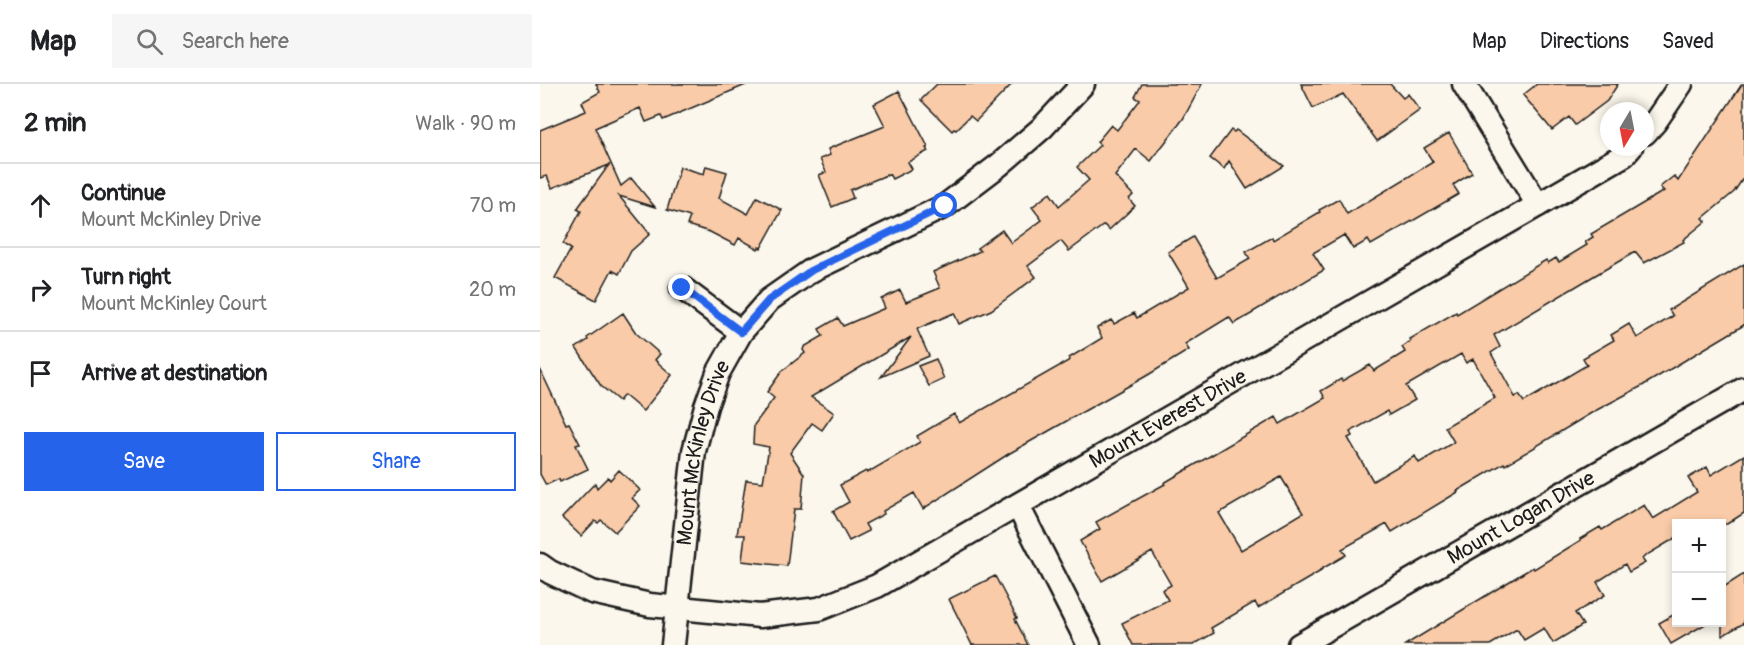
<!DOCTYPE html>
<meta charset="utf-8">
<style>
:root{--surface:#fff;--page:#f6f6f6;--text:#202124;--muted:#757577;--line:#e0e0e0;--accent:#2563eb}
body{margin:0;font-family:Pangolin,sans-serif;background:var(--page);color:var(--text)}
.controls{position:absolute;right:18px;bottom:18px;display:grid;overflow:hidden;border-radius:0px;box-shadow:0 3px 9px #0003}
.controls button{width:54px;height:54px;display:grid;place-items:center;padding:0;border:0;border-bottom:2px solid var(--line);background:var(--surface);color:var(--text);font:30px sans-serif}
.compass{position:absolute;left:1060px;top:18px;width:54px;height:54px;border-radius:50%;background:var(--surface);box-shadow:0 3px 9px #0003;rotate:190deg}
.stop{position:absolute;width:18px;height:18px;margin:-14px;border:4px solid #2563eb;border-radius:50%;background:#fff}
.stop.end{background:#2563eb;border-color:#fff;box-shadow:0 2px 6px #0008}
.list{margin:0;padding:0;list-style:none}
h2{display:flex;justify-content:space-between;align-items:center;height:78px;margin:0;padding:0 24px;font-size:26px}
h2 small{font-size:20px;font-weight:400;color:var(--muted)}
.list li{display:grid;grid-template-columns:39px 1fr auto;gap:18px;align-items:center;box-sizing:border-box;height:84px;padding:0 24px;border-top:2px solid var(--line)}
.list b{display:block;font-size:22px;white-space:nowrap}
.list p{margin:0;font-size:20px;white-space:nowrap;color:var(--muted)}
.list em{font-size:20px;font-style:normal;color:var(--muted)}
.actions{display:flex;gap:12px;padding:18px 24px}
.actions a{flex:1;padding:14px 0;border:2px solid var(--accent);border-radius:0px;text-align:center;font-size:21px;color:var(--accent)}
.actions .main{background:var(--accent);color:#fff}
.icon{flex:none;width:33px;height:33px;fill:none;stroke:currentColor;stroke-width:2;stroke-linecap:round;stroke-linejoin:round}
.map{position:relative;flex:none;width:1204px;height:561px;overflow:hidden}
header{display:flex;align-items:center;gap:36px;box-sizing:border-box;height:84px;padding:0 30px;background:var(--surface);border-bottom:2px solid var(--line)}
header strong{font-size:28px}
nav{display:flex;gap:33px;margin-inline-start:auto;font-size:21px}
.search{width:420px;height:54px;background:var(--page);display:flex;align-items:center;gap:15px;box-sizing:border-box;padding:0 21px;border-radius:0px;color:var(--muted);font-size:22px}
main{display:flex}
aside{flex:1;background:var(--surface)}
.map>svg:first-child{display:block}
</style>
<header>
<strong>Map</strong>
<div class="search"><svg class="icon" aria-label="search" viewBox="0 0 24 24"><circle cx="10" cy="10" r="6"/><path d="M15 15l6 6"/></svg>Search here</div>
<nav><a>Map</a><a>Directions</a><a>Saved</a></nav>
</header>
<main>
<aside>
<h2>2 min<small>Walk · 90 m</small></h2>
<ul class="list">
<li><svg class="icon" aria-label="ahead" viewBox="0 0 24 24"><path d="M12 20V5M6 11l6-6 6 6"/></svg><div><b>Continue</b><p>Mount McKinley Drive</p></div><em>70 m</em></li>
<li><svg class="icon" aria-label="right" viewBox="0 0 24 24"><path d="M7 20v-9h11M14 6l5 5-5 5"/></svg><div><b>Turn right</b><p>Mount McKinley Court</p></div><em>20 m</em></li>
<li><svg class="icon" aria-label="arrive" viewBox="0 0 24 24"><path d="M6 21V4h12l-3 4 3 4H6"/></svg><div><b>Arrive at destination</b></div></li>
</ul>
<div class="actions"><a class="main">Save</a><a>Share</a></div>
</aside>
<div class="map">
<svg width="1204" height="561" viewBox="0 0 1204 561">
<rect width="100%" height="100%" fill="#fbf7ec"/>
<filter id="ink" filterUnits="userSpaceOnUse"><feTurbulence type="fractalNoise" baseFrequency=".0167" numOctaves="2"/><feDisplacementMap in="SourceGraphic" scale="12" xChannelSelector="R" yChannelSelector="G"/><feConvolveMatrix kernelMatrix="1 2 1 2 8 2 1 2 1" color-interpolation-filters="sRGB"/></filter>
<g filter="url(#ink)">
<path fill="#f9cba8" stroke="#1c1c1c" stroke-width="1.5" fill-rule="evenodd" d="M56 0H208L123 36 121 32 106 38 100 24 55 44 81 102 91 94 115 123 79 112 110 150 91 167 79 190 72 186 56 216 15 194 31 165 23 160 41 127 37 125 69 81 12 104 7 92 0 94V46L46 27 42 18 60 8Z
M397 0H472L436 37 430 32 416 46 414 45 412 47 381 16Z
M602 0H662L643 35 611 77 596 65 575 92 593 111 589 115 595 122 569 146 564 141 529 167 521 157 488 182 496 193 451 226 419 240 414 229 377 245 389 272 341 293 371 253 271 313 294 329 282 346 272 339 250 369 264 390 261 425H254L247 482 202 477 205 451H197L206 396 223 398 229 363 213 360 214 341 234 314 227 308 242 287 265 269 263 266 264 263 283 252 279 245 298 234 303 242 345 224 341 215 360 206 366 218 400 204 393 188 440 167 437 164 462 146 471 159 502 136 492 123 510 109 519 122 549 96 537 83 560 61 557 58 571 41 577 46 600 16 595 13Z
M761 0H850L863 14 868 10 880 26 837 57 803 10 773 24Z
M997 0H1078L1067 17 1035 41 1029 33 1012 46 983 11Z
M1202 0H1204V93L1194 108 1163 134 1166 137 1143 156 1144 158 1104 179 1095 168 1052 193 954 251 960 263 951 269 975 313 979 311 984 318 1047 281 1043 274 1074 256 1071 251 1089 240 1097 254 1133 232 1129 226 1204 180V241L1102 302 1053 328 965 381 964 379 917 407 918 408 852 448 847 440 802 465 806 471 780 486 781 487 718 524 715 518 671 544 674 549 653 561H593L582 539 628 516 622 506 631 501 612 468 562 497 540 457 560 445 556 438 625 400 624 399 736 333 740 340 785 314 781 307 801 295 802 297 830 281 834 287 865 268 862 263 871 257 870 255 916 228 917 230 1006 176 1008 179 1016 174 1019 178 1047 161 1045 158 1053 153 1051 150 1124 107 1120 103 1134 92 1138 97ZM921 270 926 279 933 275 955 314 905 343 914 358 879 379 875 372 833 397 808 354 812 352 810 348 847 327 849 331 875 316 866 302ZM741 393 763 429 701 466 679 429Z
M359 7 388 63 386 64 388 67 368 78 372 85 352 95 349 90 310 106 313 114 292 123 279 91 286 88 280 75 290 71 288 65 345 42 334 20Z
M691 46 694 48 696 46 744 82 707 105 689 77 684 85 670 74Z
M909 49 932 89 913 101 919 110 831 161 828 156 813 165 804 151 773 169 784 186 713 228V229L694 240 689 233 645 260 649 266 608 291 470 369 383 425 374 409 343 427 344 430 325 440 329 447 309 457 293 427 309 418 300 401 326 387 327 389 380 358 377 352 414 330 419 339 530 276 529 274 562 254 557 244 571 236 574 240 594 229 597 234 649 203 628 168 653 153 677 194 710 175 706 168 732 153 733 156 780 128 779 126 799 115 807 130 893 78 884 64Z
M166 82 187 88 179 114 208 130 217 113 242 126 221 164 219 163 218 165 199 154 195 161 170 148 147 141 150 133 127 126 140 83 164 90Z
M83 229 96 249 120 270 115 276 132 291 103 327 84 311 79 317 61 302 36 264 48 256 47 254Z
M396 275 404 295 389 302 378 282Z
M0 285 26 340 29 339 40 360 36 361 48 385 20 398 19 395 6 401 0 390Z
M1204 371V429L1187 440H1137V453L1105 472 1102 475 1105 479 1089 488 1085 480 1057 498 1065 511 1035 529 1043 541 1013 559 1004 544 984 556 977 545 950 561H865L993 483 994 485 1041 456 1040 455 1060 443 1062 446 1104 421 1113 435 1157 408 1148 394 1167 383 1171 391Z
M79 386 100 406 92 414 100 422 75 448 61 436 58 439 55 437 41 452 22 434 55 399 57 404 68 393 70 396Z
M1204 490V539L1182 552V504Z
M455 492 477 534 475 535 488 561H432L409 515Z
M1135 530 1137 538H1169L1131 560 1119 539Z"/>
<g fill="none" stroke-linecap="round" stroke-linejoin="round">
<g stroke="#1c1c1c" stroke-width="27">
<g id="street">
<path d="M924 0 998 121"/>
<path d="M1105 49 1115 38 1141 0"/>
<path d="M142 204 201 248"/>
<path d="M478 422 549 561"/>
<path id="s1" d="M0 481 10 488 52 508 110 521 220 532 279 525 337 502 998 121 1084 71 1091 63"/>
<path id="s2" d="M133 561 154 367 166 322 178 289 201 248 229 216 272 186 405 122 459 81 502 44 543 0"/>
<path id="s3" d="M759 561 1204 305"/>
</g>
</g>
<use href="#street" stroke="#fbf7ec" stroke-width="22"/>
</g>
</g>
<g fill="none" stroke-linecap="round" stroke-linejoin="round" filter="url(#ink)">
<path stroke="#2563eb" stroke-width="8" d="M142 204 201 248 229 216 272 186 405 122"/>
</g>
<g text-anchor="middle" stroke-width="6" stroke-linejoin="round" paint-order="stroke">
<g font-size="21" fill="#1c1c1c" stroke="#fbf7ec">
<text dy="7" stroke="none"><textPath href="#s1" startOffset="686">Mount Everest Drive</textPath></text>
<text dy="7" stroke="none"><textPath href="#s2" startOffset="195">Mount McKinley Drive</textPath></text>
<text dy="7" stroke="none"><textPath href="#s3" startOffset="256">Mount Logan Drive</textPath></text>
</g>
</g>
</svg>
<div class="controls">
<button>+</button>
<button>−</button>
</div>
<svg class="compass" viewBox="-18 -18 36 36"><path d="M0-13l5 13h-10z" fill="#e53935"/><path d="M0 13l5-13h-10z" fill="#757577"/></svg>
<div class="stop" style="left:405px;top:122px"></div>
<div class="stop end" style="left:142px;top:204px"></div>
</div>
</main>
